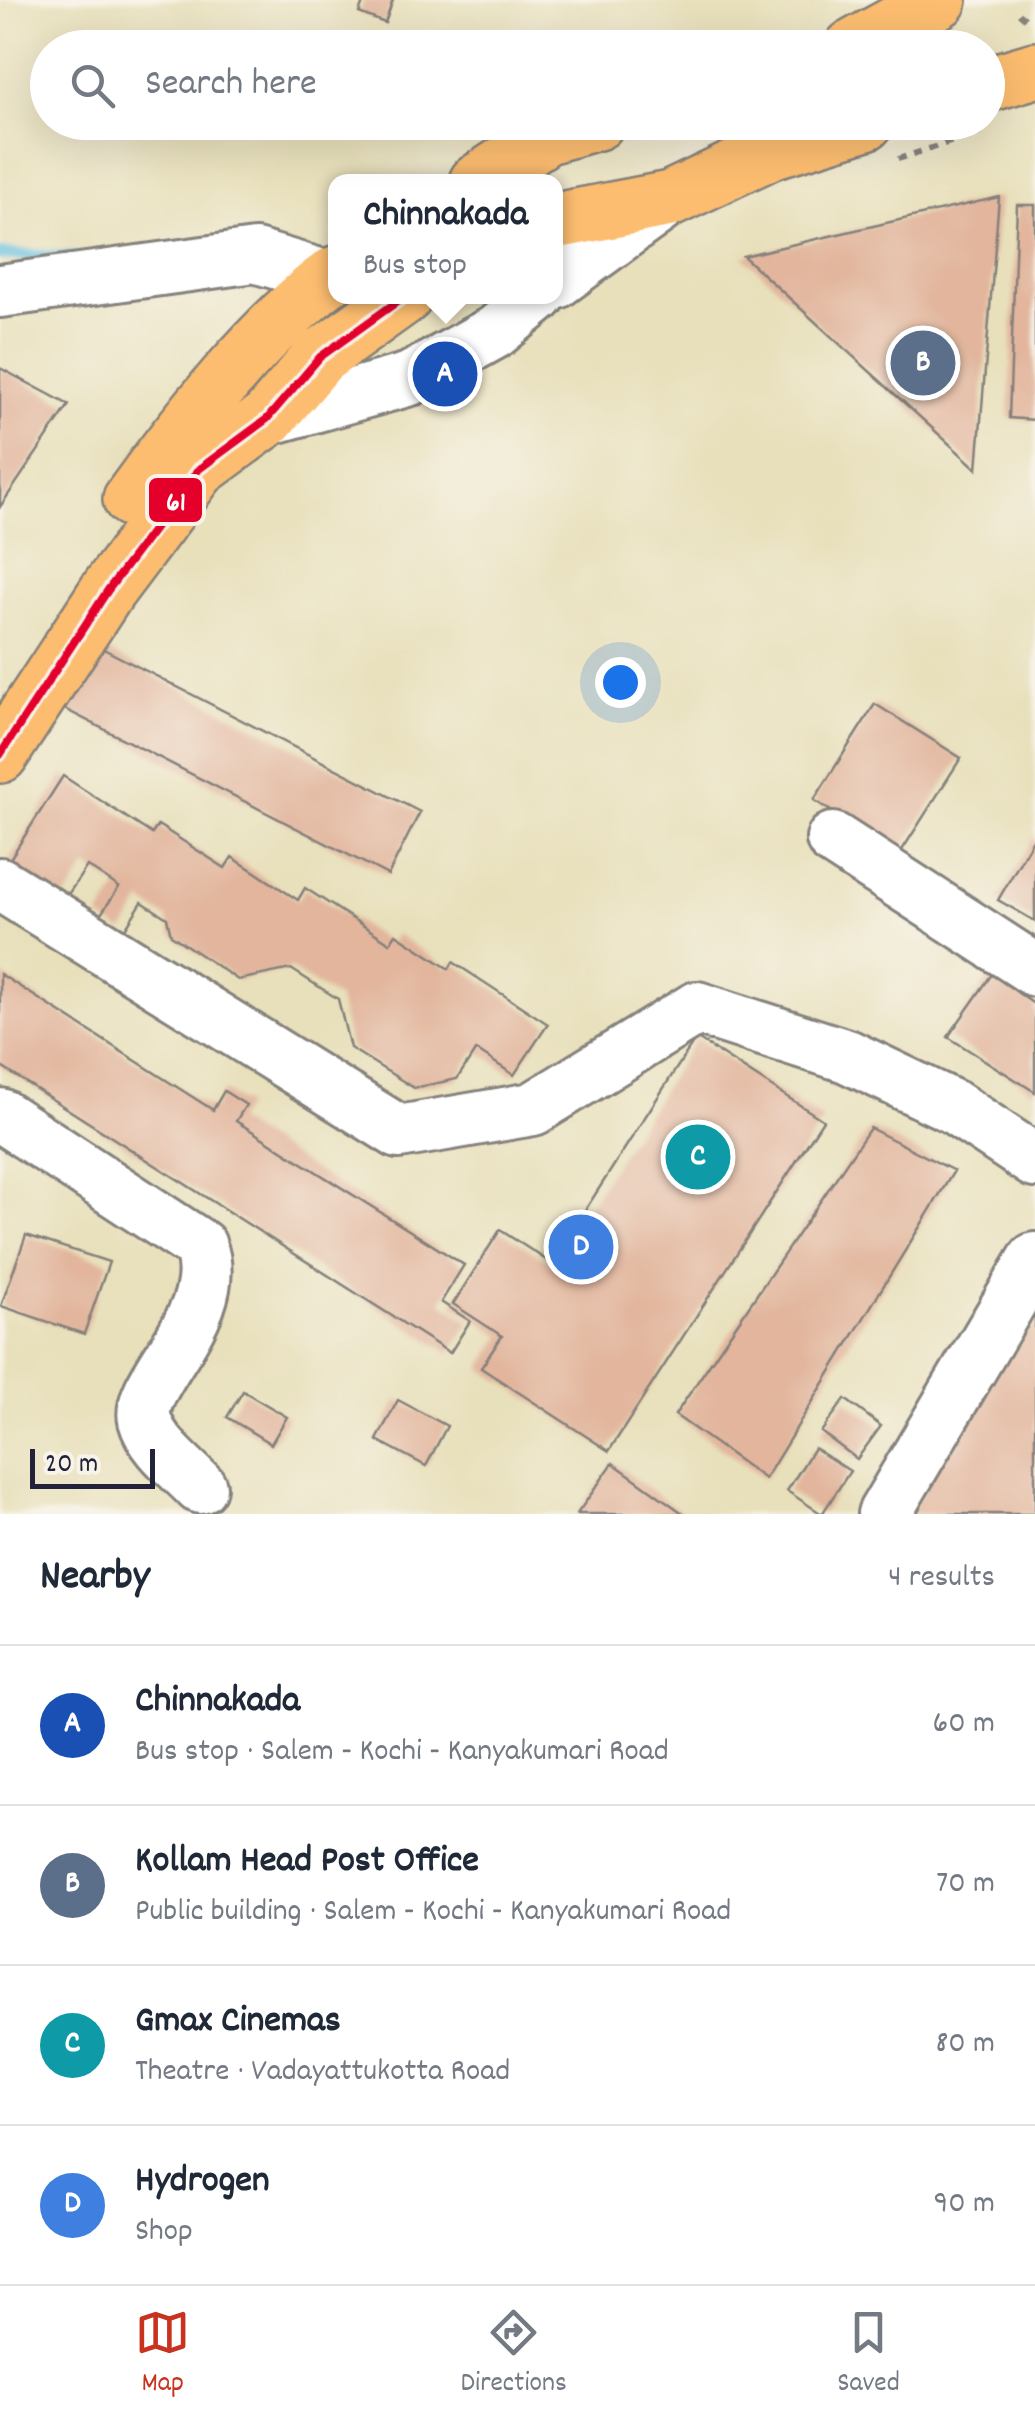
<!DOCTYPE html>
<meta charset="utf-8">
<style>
:root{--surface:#fff;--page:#f2f2f3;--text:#1f2937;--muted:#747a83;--line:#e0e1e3;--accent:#c8321e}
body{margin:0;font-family:Dekko,sans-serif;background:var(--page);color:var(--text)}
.scale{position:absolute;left:30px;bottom:25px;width:125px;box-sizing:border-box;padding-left:10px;border:5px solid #22223b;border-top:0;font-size:28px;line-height:35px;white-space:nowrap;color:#22223b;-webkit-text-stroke:8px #f7f3e8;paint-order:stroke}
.you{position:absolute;left:620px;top:682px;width:35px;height:35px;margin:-25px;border:8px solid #fff;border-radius:50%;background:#1a73e8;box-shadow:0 0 0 15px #1a73e833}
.badge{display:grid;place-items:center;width:65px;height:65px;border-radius:50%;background:var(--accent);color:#fff;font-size:32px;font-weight:700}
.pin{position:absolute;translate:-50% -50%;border:5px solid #fff;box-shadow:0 2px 10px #0006}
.popup{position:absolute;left:328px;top:174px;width:235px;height:130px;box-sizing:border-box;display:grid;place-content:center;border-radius:20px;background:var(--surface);filter:drop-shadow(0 2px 8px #0005);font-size:32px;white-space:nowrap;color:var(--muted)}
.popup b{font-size:38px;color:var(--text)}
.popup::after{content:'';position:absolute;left:50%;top:100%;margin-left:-20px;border:20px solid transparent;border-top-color:var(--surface)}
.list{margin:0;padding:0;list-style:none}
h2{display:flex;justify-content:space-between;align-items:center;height:130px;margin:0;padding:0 40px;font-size:42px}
h2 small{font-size:32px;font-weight:400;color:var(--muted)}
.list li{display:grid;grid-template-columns:65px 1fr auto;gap:30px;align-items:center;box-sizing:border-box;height:160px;padding:0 40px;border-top:2px solid var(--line)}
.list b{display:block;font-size:38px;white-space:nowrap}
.list p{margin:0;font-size:32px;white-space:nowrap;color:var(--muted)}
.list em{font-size:32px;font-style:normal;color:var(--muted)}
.icon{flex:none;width:55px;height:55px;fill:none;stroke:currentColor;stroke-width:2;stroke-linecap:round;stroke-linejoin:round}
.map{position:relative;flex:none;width:1035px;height:1514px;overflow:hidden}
.search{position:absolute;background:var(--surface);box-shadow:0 10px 40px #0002;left:30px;right:30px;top:30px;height:110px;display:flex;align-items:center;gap:25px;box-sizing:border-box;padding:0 35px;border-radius:55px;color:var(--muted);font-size:38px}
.sheet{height:770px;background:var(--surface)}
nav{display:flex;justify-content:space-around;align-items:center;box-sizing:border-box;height:140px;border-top:2px solid var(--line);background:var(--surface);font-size:28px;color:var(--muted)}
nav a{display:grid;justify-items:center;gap:5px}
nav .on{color:var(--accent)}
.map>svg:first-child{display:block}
</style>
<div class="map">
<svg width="1035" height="1514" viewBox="0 0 1035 1514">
<rect width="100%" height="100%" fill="#f7f3e8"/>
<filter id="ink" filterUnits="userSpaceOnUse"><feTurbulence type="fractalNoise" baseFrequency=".01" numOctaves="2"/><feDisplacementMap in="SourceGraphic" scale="20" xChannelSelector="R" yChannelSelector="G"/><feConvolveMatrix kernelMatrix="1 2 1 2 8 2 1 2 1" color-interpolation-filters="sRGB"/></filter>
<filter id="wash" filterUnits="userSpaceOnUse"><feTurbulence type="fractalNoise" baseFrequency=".0048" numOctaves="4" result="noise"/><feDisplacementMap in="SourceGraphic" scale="40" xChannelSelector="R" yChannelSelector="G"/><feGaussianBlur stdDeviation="2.25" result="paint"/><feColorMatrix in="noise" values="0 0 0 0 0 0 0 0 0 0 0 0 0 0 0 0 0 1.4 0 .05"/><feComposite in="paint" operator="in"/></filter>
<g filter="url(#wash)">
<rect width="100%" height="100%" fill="#e8e0bb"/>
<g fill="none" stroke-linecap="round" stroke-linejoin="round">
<path stroke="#62c0e0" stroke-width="12" d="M0 254 73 258"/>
</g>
<g id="blocks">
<path fill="#e2b59c" d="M364 0H393L385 23 359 13Z
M999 197 977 469 743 256Z
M1017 205H1035V420L1009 418Z
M0 368 69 405 0 507Z
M88 641 420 812 388 875 55 704Z
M875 704 961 758 899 855 814 800Z
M63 776 152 834 158 825 225 868 232 857 298 900 305 888 390 943 396 934 449 969 453 962 548 1024 514 1075 476 1050 457 1079 414 1088 350 1048 338 999 291 969 238 980 171 935 167 918 142 902 123 932 99 917 119 887 87 866 65 899 8 862Z
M1035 836V921L998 900Z
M0 974 213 1110 224 1091 246 1105 236 1121 464 1265 441 1302 470 1321 450 1353 0 1066Z
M992 974 1035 1005V1092L948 1037Z
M696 1038 823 1120 609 1451 481 1368 502 1336 453 1304 500 1230 551 1263Z
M870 1128 954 1171 765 1479 675 1415Z
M26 1235 109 1262 84 1334 1 1306Z
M1035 1295V1514H910Z
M243 1391 287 1417 271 1444 227 1417Z
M845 1399 881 1426 857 1459 821 1432Z
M398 1400 447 1426 426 1466 377 1440Z
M814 1448 850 1471 822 1514 787 1491Z
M613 1463 684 1514H577Z"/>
</g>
</g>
<g filter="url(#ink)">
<use href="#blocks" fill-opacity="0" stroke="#85817b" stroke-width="2.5"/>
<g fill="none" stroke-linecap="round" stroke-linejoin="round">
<g stroke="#85817b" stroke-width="58">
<path id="minor" d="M555 283 670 199
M0 291 255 256 329 278
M267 419 410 379 495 332 539 296
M833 839 1035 970
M0 884 399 1132 533 1109 697 1008 847 1056 954 1107 1035 1161
M0 1115 200 1246C226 1314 135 1382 145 1420 152 1446 182 1468 200 1487
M884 1514 1035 1259"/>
</g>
<g stroke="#85817b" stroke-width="60">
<path id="major" d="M852 48 939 0
M988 84 1035 70
M477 182 547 136 597 122
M555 221 670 199 771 151 866 122
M131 499C181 429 265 323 335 274
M0 755 108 590 199 469 267 419 320 357 405 296"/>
</g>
<path stroke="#85817b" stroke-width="6" stroke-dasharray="8 8" stroke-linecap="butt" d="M1019 13 1030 22
M898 159 981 132"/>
<use href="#minor" stroke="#fff" stroke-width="52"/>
<use href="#major" stroke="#fcbd6f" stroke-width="55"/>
<g stroke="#f7f3e8" stroke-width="15">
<path id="bus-1" d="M0 755 108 590 199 469 267 419 320 357 405 296"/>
</g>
<use href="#bus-1" stroke="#e4002b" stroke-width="8"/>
</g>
</g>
<rect stroke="#f7f3e8" stroke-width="4" x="147" y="476" width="57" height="48" rx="10" fill="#e4002b"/>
<g font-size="28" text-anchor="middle" font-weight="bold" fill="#fff">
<text x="176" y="510">61</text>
</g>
</svg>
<div class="scale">20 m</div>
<div class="you"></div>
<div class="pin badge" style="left:445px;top:374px;background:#1a4fb4">A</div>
<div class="popup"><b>Chinnakada</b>Bus stop</div>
<div class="pin badge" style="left:923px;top:363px;background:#5c6f8a">B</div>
<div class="pin badge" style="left:698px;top:1157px;background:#0f9aa8">C</div>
<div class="pin badge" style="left:581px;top:1247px;background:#3f7fe0">D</div>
<div class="search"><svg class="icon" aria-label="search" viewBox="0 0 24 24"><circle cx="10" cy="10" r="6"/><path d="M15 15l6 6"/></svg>Search here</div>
</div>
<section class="sheet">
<h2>Nearby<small>4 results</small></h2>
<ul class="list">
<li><span class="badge" style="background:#1a4fb4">A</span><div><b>Chinnakada</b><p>Bus stop · Salem - Kochi - Kanyakumari Road</p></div><em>60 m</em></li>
<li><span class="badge" style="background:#5c6f8a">B</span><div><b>Kollam Head Post Office</b><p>Public building · Salem - Kochi - Kanyakumari Road</p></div><em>70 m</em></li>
<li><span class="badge" style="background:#0f9aa8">C</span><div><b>Gmax Cinemas</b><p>Theatre · Vadayattukotta Road</p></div><em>80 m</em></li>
<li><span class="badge" style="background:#3f7fe0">D</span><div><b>Hydrogen</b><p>Shop</p></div><em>90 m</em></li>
</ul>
</section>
<nav>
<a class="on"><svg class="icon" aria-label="map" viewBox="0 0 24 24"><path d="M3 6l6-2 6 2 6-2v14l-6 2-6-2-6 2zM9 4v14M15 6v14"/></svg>Map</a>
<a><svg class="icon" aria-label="directions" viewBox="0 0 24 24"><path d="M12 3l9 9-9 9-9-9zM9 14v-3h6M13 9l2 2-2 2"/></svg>Directions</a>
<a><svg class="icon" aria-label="saved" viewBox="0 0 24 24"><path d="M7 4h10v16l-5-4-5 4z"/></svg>Saved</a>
</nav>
